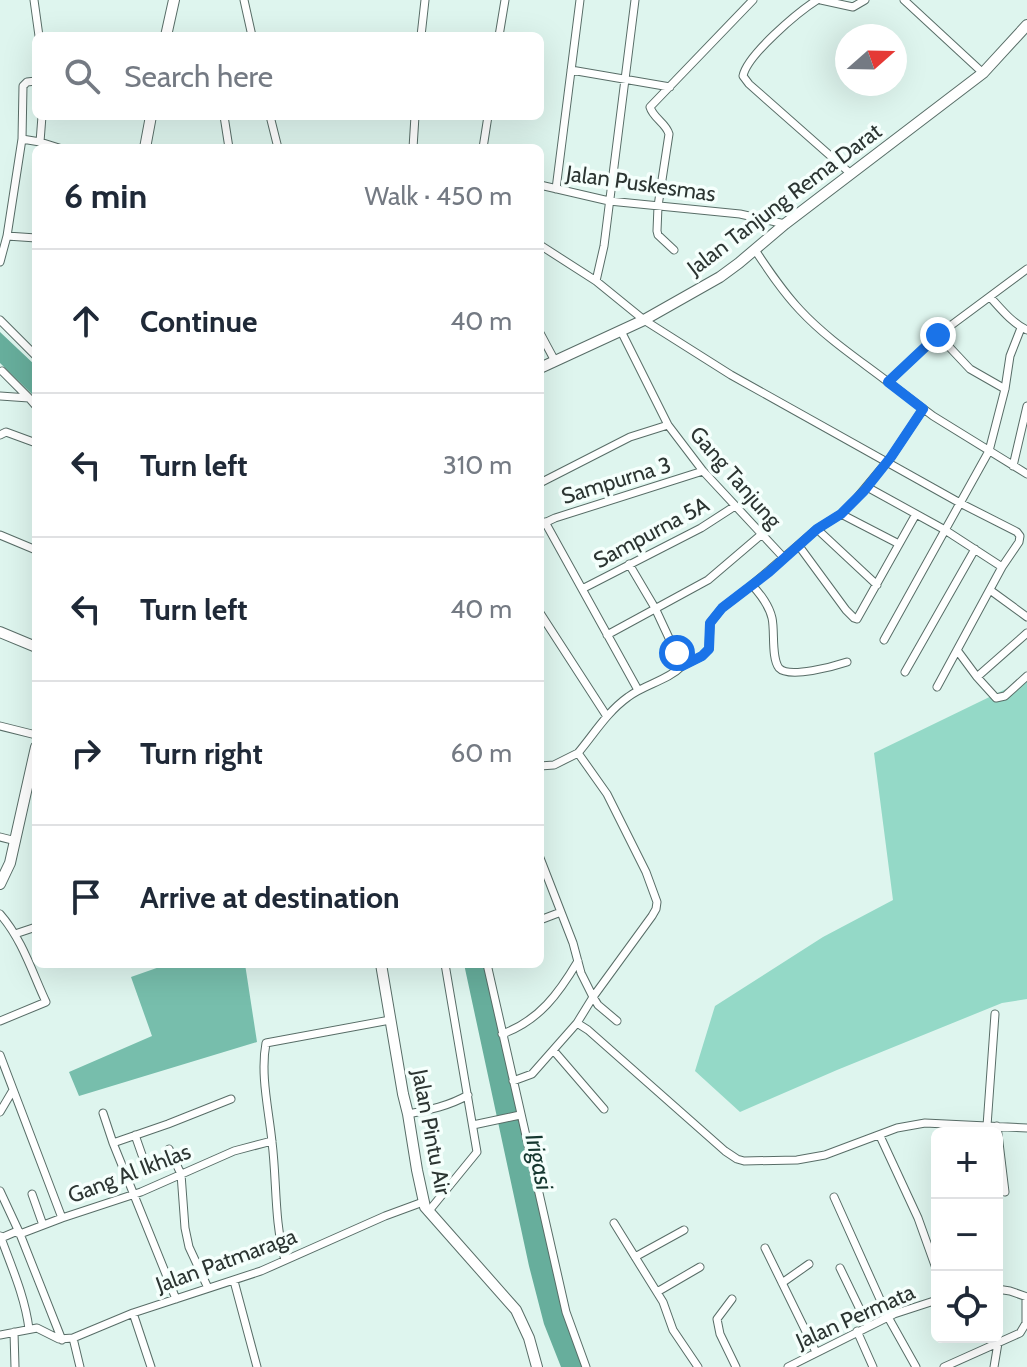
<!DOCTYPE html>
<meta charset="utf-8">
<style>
:root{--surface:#fff;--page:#f2f2f3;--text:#1f2937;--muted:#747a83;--line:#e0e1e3}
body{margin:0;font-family:Cabin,sans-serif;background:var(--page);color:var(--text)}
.controls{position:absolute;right:24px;bottom:24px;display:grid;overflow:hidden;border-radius:12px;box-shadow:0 8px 32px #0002}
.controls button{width:72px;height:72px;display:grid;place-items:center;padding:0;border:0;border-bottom:2px solid var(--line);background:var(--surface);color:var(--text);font:40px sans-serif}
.compass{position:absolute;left:835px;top:24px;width:72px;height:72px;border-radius:50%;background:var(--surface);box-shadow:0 8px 32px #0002;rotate:70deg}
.stop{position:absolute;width:24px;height:24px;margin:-18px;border:6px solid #1a73e8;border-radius:50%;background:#fff}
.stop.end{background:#1a73e8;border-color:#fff;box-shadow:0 2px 8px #0008}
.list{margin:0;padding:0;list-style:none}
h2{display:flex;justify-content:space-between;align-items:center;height:104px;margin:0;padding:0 32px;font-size:34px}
h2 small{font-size:26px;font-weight:400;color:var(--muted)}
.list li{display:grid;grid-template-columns:52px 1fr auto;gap:24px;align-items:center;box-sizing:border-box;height:144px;padding:0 32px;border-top:2px solid var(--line)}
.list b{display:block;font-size:30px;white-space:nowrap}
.list em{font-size:26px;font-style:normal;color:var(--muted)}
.icon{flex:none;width:44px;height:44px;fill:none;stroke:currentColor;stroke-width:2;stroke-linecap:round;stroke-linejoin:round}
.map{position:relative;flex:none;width:1027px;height:1367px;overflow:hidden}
.search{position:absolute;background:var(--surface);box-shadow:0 8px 32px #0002;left:32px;top:32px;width:512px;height:88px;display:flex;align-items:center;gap:20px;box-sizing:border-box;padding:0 28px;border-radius:12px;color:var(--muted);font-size:30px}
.panel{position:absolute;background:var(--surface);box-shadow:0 8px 32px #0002;left:32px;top:144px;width:512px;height:824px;border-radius:12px}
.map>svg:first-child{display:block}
</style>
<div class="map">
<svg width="1027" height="1367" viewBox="0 0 1027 1367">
<rect width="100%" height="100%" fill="#def5ee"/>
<path fill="#94d9c7" d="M1027 676V999L1002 1003 837 1070 740 1112 695 1071 715 1006 823 937 893 900 874 753 1008 688Z"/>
<path fill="#77beac" d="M168 964H245L257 1042 79 1096 69 1072 152 1036 131 977Z"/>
<path fill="#67ae9c" d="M0 332 36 366V398L0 363Z
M464 964H488L551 1259 585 1367H561L544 1324 529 1266Z"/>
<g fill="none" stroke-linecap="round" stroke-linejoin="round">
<g stroke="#586d67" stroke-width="9">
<path id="street" d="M34 0 39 36
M244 0 252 36
M817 0C798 12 747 55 743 76L749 84 851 174
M821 0 853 7 865 0
M904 0 983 73
M421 36 425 0
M499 36 505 0
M571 70 670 87
M224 116 229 148
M270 116 278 148
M22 139 40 142 59 148
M40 142 42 116
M413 148 415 116
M483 148 488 116
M540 185 609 201 740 214 785 224
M556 189 580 0
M7 236 36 238
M540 245 596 281 644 320 731 375 960 503 1017 532 1020 536 1019 542 1002 567
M674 250 658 235 657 231 658 206 669 134C666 123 653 118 650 107L753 0
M755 250C769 271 783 292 800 310 826 338 858 359 888 382
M0 262 7 236 22 139 23 86 27 82 36 81
M1027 269 938 335 888 382 933 416 1027 474
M596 281 604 246 635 0
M990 297C1001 309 1012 323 1027 330
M0 320 36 356
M621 331 668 425 703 471 784 558
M540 333 555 361
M938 335 970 369 1005 389
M2 371 29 398
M0 396 29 398 36 406
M0 435 6 432 36 443
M1013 466 1027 406
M540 483 630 437 668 425
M867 487 945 530 1002 567 937 687
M841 514 899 544
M545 522 638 690
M540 525 555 518 703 471
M817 529 877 585
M0 535 36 550
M799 546 846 610 854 618 857 619 916 514
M752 585C761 595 769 605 772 618 775 631 771 658 779 668 789 679 835 666 847 662
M582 589 701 528 735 506
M990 590 1027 617
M540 613 606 715
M607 635 708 580 762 534
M884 640 989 451 1005 389 1010 356 1021 328
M957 650 977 677 996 698 1005 696 1027 676
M682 666 702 656 709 649 710 623 722 608 752 585 817 529 841 514 856 499 891 457 923 409
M905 672 975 549
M977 677 1027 633
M0 726 36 735
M540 766 554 765 578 753
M0 837 16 841
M540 858 573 943 581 973 593 997 577 1023
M0 914C22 939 32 972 46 1002L0 1021
M540 920 561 912
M15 934 36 927
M487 964 566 1312 586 1367
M617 1021 598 1005 593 997 652 916 656 909 657 902 646 872 607 794 578 753C594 734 607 712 628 697 645 684 667 681 682 666L655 608 629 564
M502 1034C539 1021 559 993 578 961
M554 1051 604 1109
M0 1055 62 1218
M513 1081 532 1074 577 1023 588 1030 725 1151 737 1159 744 1161 797 1160 825 1155 897 1128 925 1123 1027 1128
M0 1112 13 1090
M103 1113 113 1143 176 1299
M408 1114C429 1110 449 1106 468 1095
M473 1125 520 1115
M987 1126 995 1014
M997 1126 1005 1192
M135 1135 142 1155
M880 1136 918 1218 937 1271
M113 1143 168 1124 231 1099
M169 1149 181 1174 185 1228 189 1247 208 1288
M0 1191 20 1234 62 1340
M32 1194 43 1225
M834 1197 888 1317 916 1367
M428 1212 477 1152 445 964
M614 1223 663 1302 673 1330 698 1367
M0 1236 1 1238 15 1232 20 1234 62 1218 141 1192 234 1151 272 1141
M1 1238C12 1268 25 1297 29 1329
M765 1248 816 1352
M635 1257 684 1230
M285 1260C274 1221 277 1182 272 1142 269 1111 260 1075 266 1043L390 1020
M840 1268 868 1326
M234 1281 257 1367
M782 1283 809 1264
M997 1289 1010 1291 1027 1297
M657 1292 700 1267
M732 1299 717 1319 720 1334 736 1367
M133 1313 151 1367
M857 1331 873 1367
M14 1332 15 1367
M0 1335 37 1328 59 1339 73 1338 133 1313 261 1271 385 1216 423 1202
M73 1338 80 1367
M788 1367 894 1314 937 1300
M944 1367 1020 1333 1026 1323V1297
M994 1367 998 1343"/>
</g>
<g stroke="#586d67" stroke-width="12">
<path id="secondary" d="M166 36 174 0
M145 148 151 116
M540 368 644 320 720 277 739 263 785 224 983 73 1027 25
M0 632 36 647
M0 884 10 863 36 747
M381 964 403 1094 408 1114 417 1170 425 1207 516 1310 529 1338 537 1367"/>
</g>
<use href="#street" stroke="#fff" stroke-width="7"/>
<use href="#secondary" stroke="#fff" stroke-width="10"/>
</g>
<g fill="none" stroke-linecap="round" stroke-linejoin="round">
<path stroke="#1a73e8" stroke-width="10" d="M677 653 682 666 702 656 709 649 710 623 722 608 769 572 817 529 841 514 864 491 891 457 923 409 888 382 938 335"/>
</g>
<g text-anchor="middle" stroke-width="7" stroke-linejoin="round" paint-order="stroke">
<g font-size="22" fill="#2c3532" stroke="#f5fffc">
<text transform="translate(641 183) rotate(8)" y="8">Jalan Puskesmas</text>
<text transform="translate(784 199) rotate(-37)" y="8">Jalan Tanjung Rema Darat</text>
<text transform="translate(736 477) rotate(49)" y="8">Gang Tanjung</text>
<text transform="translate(616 480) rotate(-17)" y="8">Sampurna 3</text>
<text transform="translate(651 532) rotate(-28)" y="8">Sampurna 5A</text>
<text transform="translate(432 1132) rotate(79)" y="8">Jalan Pintu Air</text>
<text transform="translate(129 1173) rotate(-21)" y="8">Gang Al Ikhlas</text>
<text transform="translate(226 1260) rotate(-20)" y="8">Jalan Patmaraga</text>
<text transform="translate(855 1316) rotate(-24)" y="8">Jalan Permata</text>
</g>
<g font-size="24" font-style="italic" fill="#15372f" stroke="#f5fffc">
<text transform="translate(539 1162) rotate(78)" y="8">Irigasi</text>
</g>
</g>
</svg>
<div class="controls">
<button>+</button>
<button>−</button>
<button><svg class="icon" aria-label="locate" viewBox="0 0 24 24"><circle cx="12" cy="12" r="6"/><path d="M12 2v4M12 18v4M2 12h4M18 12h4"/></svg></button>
</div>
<svg class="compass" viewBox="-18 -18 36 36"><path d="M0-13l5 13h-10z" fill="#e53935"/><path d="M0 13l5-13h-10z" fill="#747a83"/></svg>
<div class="stop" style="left:677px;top:653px"></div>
<div class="stop end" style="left:938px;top:335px"></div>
<div class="search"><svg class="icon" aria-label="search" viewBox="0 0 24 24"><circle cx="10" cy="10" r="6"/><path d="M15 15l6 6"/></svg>Search here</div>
<section class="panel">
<h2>6 min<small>Walk · 450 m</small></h2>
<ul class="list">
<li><svg class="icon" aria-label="ahead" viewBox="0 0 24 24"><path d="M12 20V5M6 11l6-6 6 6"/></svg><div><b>Continue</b></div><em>40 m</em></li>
<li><svg class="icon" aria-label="left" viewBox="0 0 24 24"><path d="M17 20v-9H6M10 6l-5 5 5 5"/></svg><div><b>Turn left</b></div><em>310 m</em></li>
<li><svg class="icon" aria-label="left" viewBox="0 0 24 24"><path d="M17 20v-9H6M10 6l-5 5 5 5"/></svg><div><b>Turn left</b></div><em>40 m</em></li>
<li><svg class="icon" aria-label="right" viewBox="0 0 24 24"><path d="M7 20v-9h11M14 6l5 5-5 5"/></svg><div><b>Turn right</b></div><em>60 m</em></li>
<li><svg class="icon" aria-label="arrive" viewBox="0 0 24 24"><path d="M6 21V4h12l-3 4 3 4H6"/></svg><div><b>Arrive at destination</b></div></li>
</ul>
</section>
</div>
